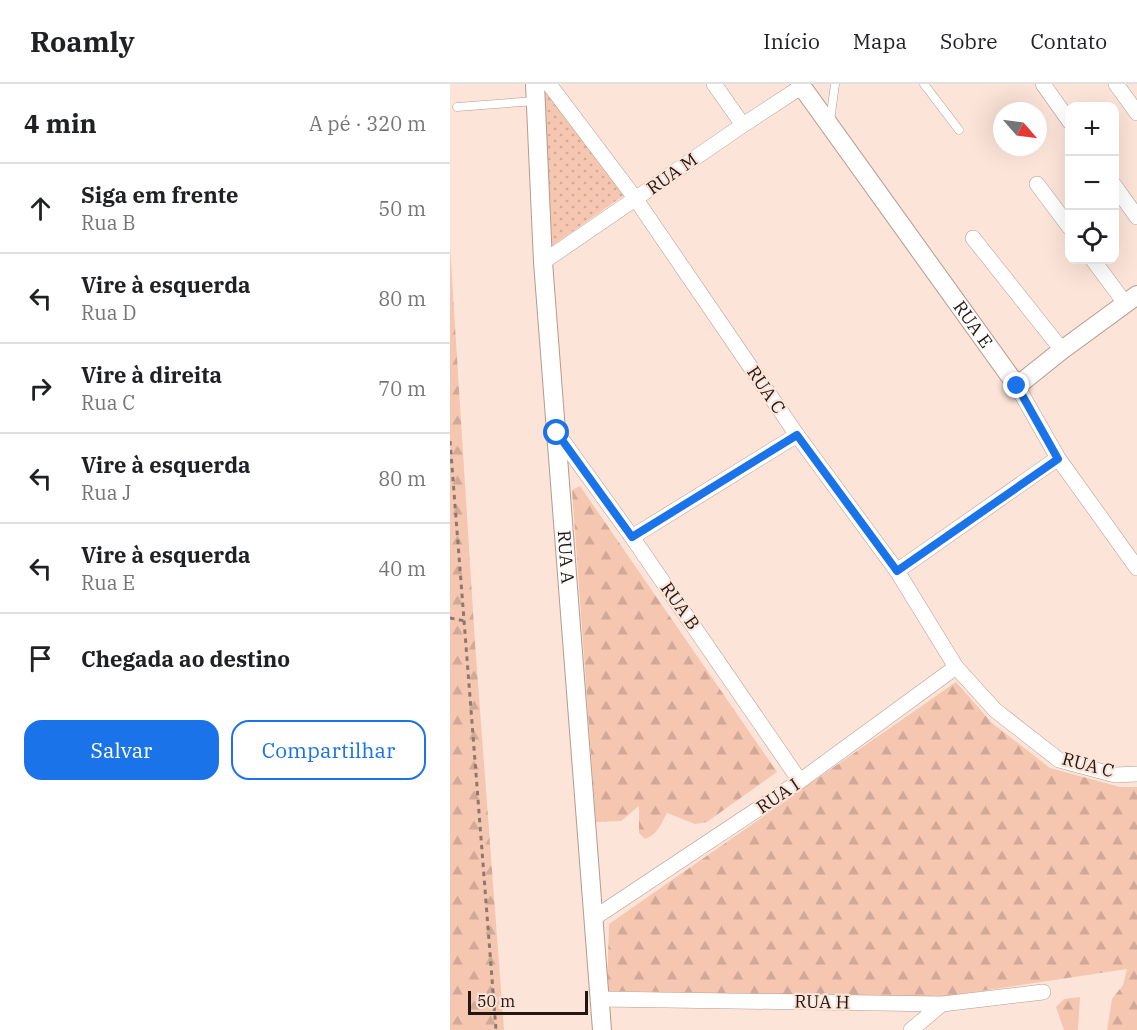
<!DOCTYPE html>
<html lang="pt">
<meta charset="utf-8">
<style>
:root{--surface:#fff;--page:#f6f6f6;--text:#202124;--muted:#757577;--line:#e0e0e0;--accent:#1a73e8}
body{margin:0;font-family:"IBM Plex Serif",serif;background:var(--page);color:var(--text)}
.controls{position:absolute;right:18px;top:18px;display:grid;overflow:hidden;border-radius:12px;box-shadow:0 6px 24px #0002}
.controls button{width:54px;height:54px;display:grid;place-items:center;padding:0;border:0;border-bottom:2px solid var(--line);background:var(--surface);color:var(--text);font:30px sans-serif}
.compass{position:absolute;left:543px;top:18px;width:54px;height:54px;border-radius:50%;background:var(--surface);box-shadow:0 6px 24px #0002;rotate:118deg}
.scale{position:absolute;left:18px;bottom:15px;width:120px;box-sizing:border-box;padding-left:6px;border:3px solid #211611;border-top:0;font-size:16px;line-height:21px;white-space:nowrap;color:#211611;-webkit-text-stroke:4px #fde4d9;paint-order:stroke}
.stop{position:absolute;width:18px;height:18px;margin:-14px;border:4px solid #1a73e8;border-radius:50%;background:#fff}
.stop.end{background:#1a73e8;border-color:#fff;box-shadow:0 2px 6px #0008}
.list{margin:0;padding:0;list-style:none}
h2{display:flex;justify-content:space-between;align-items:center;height:78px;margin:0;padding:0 24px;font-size:26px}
h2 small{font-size:20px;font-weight:400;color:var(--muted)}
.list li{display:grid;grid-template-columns:39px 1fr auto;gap:18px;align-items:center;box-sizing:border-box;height:90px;padding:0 24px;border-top:2px solid var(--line)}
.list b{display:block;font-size:22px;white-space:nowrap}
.list p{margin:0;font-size:20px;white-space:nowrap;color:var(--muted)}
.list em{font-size:20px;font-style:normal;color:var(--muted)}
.actions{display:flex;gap:12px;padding:18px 24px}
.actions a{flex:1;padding:14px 0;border:2px solid var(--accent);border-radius:18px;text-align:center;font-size:21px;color:var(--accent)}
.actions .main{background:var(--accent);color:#fff}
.icon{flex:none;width:33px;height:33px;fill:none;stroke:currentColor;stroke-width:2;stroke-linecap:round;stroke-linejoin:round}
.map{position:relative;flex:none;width:687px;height:946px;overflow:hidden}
header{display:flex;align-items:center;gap:36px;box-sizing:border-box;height:84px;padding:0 30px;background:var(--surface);border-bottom:2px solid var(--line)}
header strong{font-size:28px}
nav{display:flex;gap:33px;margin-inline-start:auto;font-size:21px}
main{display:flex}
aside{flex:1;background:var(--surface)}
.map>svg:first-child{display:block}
</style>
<header>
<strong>Roamly</strong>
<nav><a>Início</a><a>Mapa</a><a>Sobre</a><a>Contato</a></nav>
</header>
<main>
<aside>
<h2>4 min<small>A pé · 320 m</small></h2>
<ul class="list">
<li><svg class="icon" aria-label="ahead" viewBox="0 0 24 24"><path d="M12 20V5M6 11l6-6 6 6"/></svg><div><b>Siga em frente</b><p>Rua B</p></div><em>50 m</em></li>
<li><svg class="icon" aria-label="left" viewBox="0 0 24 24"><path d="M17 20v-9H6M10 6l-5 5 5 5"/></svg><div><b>Vire à esquerda</b><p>Rua D</p></div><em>80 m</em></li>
<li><svg class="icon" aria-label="right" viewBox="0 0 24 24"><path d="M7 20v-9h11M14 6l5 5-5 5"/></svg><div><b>Vire à direita</b><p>Rua C</p></div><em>70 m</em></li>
<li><svg class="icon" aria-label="left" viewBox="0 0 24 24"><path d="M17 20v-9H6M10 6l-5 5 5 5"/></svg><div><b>Vire à esquerda</b><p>Rua J</p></div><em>80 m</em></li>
<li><svg class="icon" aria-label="left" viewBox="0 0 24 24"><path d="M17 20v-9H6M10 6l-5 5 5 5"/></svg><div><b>Vire à esquerda</b><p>Rua E</p></div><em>40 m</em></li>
<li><svg class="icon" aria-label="arrive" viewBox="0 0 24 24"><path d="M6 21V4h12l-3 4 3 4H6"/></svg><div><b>Chegada ao destino</b></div></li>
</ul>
<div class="actions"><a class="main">Salvar</a><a>Compartilhar</a></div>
</aside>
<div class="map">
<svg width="687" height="946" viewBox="0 0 687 946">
<defs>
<pattern id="forest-firs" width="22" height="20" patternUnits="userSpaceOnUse" patternTransform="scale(1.5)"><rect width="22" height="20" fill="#f5c6b0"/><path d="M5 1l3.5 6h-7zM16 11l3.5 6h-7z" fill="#d2a996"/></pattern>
<pattern id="park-dots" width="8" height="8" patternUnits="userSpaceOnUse" patternTransform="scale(1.5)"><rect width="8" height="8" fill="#f5c6b0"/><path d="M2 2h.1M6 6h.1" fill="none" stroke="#d2a996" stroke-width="1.8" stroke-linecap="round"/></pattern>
</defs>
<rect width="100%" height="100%" fill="#fde4d9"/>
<path fill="url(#forest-firs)" d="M0 162 25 559 54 946H0Z
M130 402 327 688 257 738 245 740 217 729C211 740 208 750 195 755L189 749V722L171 737 146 738 122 406Z
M506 598 542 639 600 684 670 703H687V946H657L662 915 673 901 677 885 491 913 157 907 159 840Z
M630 913 628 946H614L606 923 614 915Z"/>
<path fill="url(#park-dots)" d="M94 0 177 109 102 162Z"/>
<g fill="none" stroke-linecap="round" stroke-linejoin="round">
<g stroke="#b69a8c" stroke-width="9">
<path id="service" d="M474 0 509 46
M7 23 85 17
M380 37 385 0"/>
</g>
<g stroke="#b69a8c" stroke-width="16">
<path id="minor" d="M99 0 185 114 347 351 447 487 506 583 545 626 609 676 665 691 687 690
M264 0 293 41
M593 0 620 38
M666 0 687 29
M587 100 620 144
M664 101 687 133
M523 154 612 266
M643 176 675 219
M93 178 293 41 351 3
M567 302 608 374 687 484
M107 349 182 453 350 697
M182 453 347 351
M447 487 608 374
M144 834 350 697 506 583
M150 915 492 920 593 908
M461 946 492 920"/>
</g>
<g stroke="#b69a8c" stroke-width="20">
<g id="tertiary">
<path id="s1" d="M85 0 93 178 152 946"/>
<path id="s2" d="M350 0 567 302 612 266 687 211"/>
</g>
</g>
<path stroke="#8a7971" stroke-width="3" stroke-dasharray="4.5 4.5" stroke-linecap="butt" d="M0 357 46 946
M0 534 15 537"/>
<use href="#service" stroke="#fff" stroke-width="8"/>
<use href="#minor" stroke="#fff" stroke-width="15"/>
<use href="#tertiary" stroke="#fff" stroke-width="18"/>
</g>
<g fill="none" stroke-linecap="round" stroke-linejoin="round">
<path stroke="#1a73e8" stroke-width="8" d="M107 349 182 453 347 351 447 487 608 375 567 302"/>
</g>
<g text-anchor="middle" stroke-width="4.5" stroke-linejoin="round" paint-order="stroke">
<g font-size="18" fill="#211611" stroke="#fde4d9">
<text transform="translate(222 90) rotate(-35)" y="6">RUA M</text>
<text dy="6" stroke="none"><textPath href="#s2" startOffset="296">RUA E</textPath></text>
<text transform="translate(316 306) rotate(56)" y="6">RUA C</text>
<text dy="6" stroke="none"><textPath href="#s1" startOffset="474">RUA A</textPath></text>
<text transform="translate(230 522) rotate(55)" y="6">RUA B</text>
<text transform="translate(638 681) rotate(15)" y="6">RUA C</text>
<text transform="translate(328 712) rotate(-34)" y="6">RUA I</text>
<text transform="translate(372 918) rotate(1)" y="6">RUA H</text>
</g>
</g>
</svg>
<div class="controls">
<button>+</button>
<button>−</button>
<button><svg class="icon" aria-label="locate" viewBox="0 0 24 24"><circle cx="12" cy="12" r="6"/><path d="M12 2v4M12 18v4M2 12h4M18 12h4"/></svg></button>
</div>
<svg class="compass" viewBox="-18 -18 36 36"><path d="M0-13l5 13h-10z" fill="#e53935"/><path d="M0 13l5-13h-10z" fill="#757577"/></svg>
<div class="scale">50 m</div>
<div class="stop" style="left:107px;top:349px"></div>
<div class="stop end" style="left:567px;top:302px"></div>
</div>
</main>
